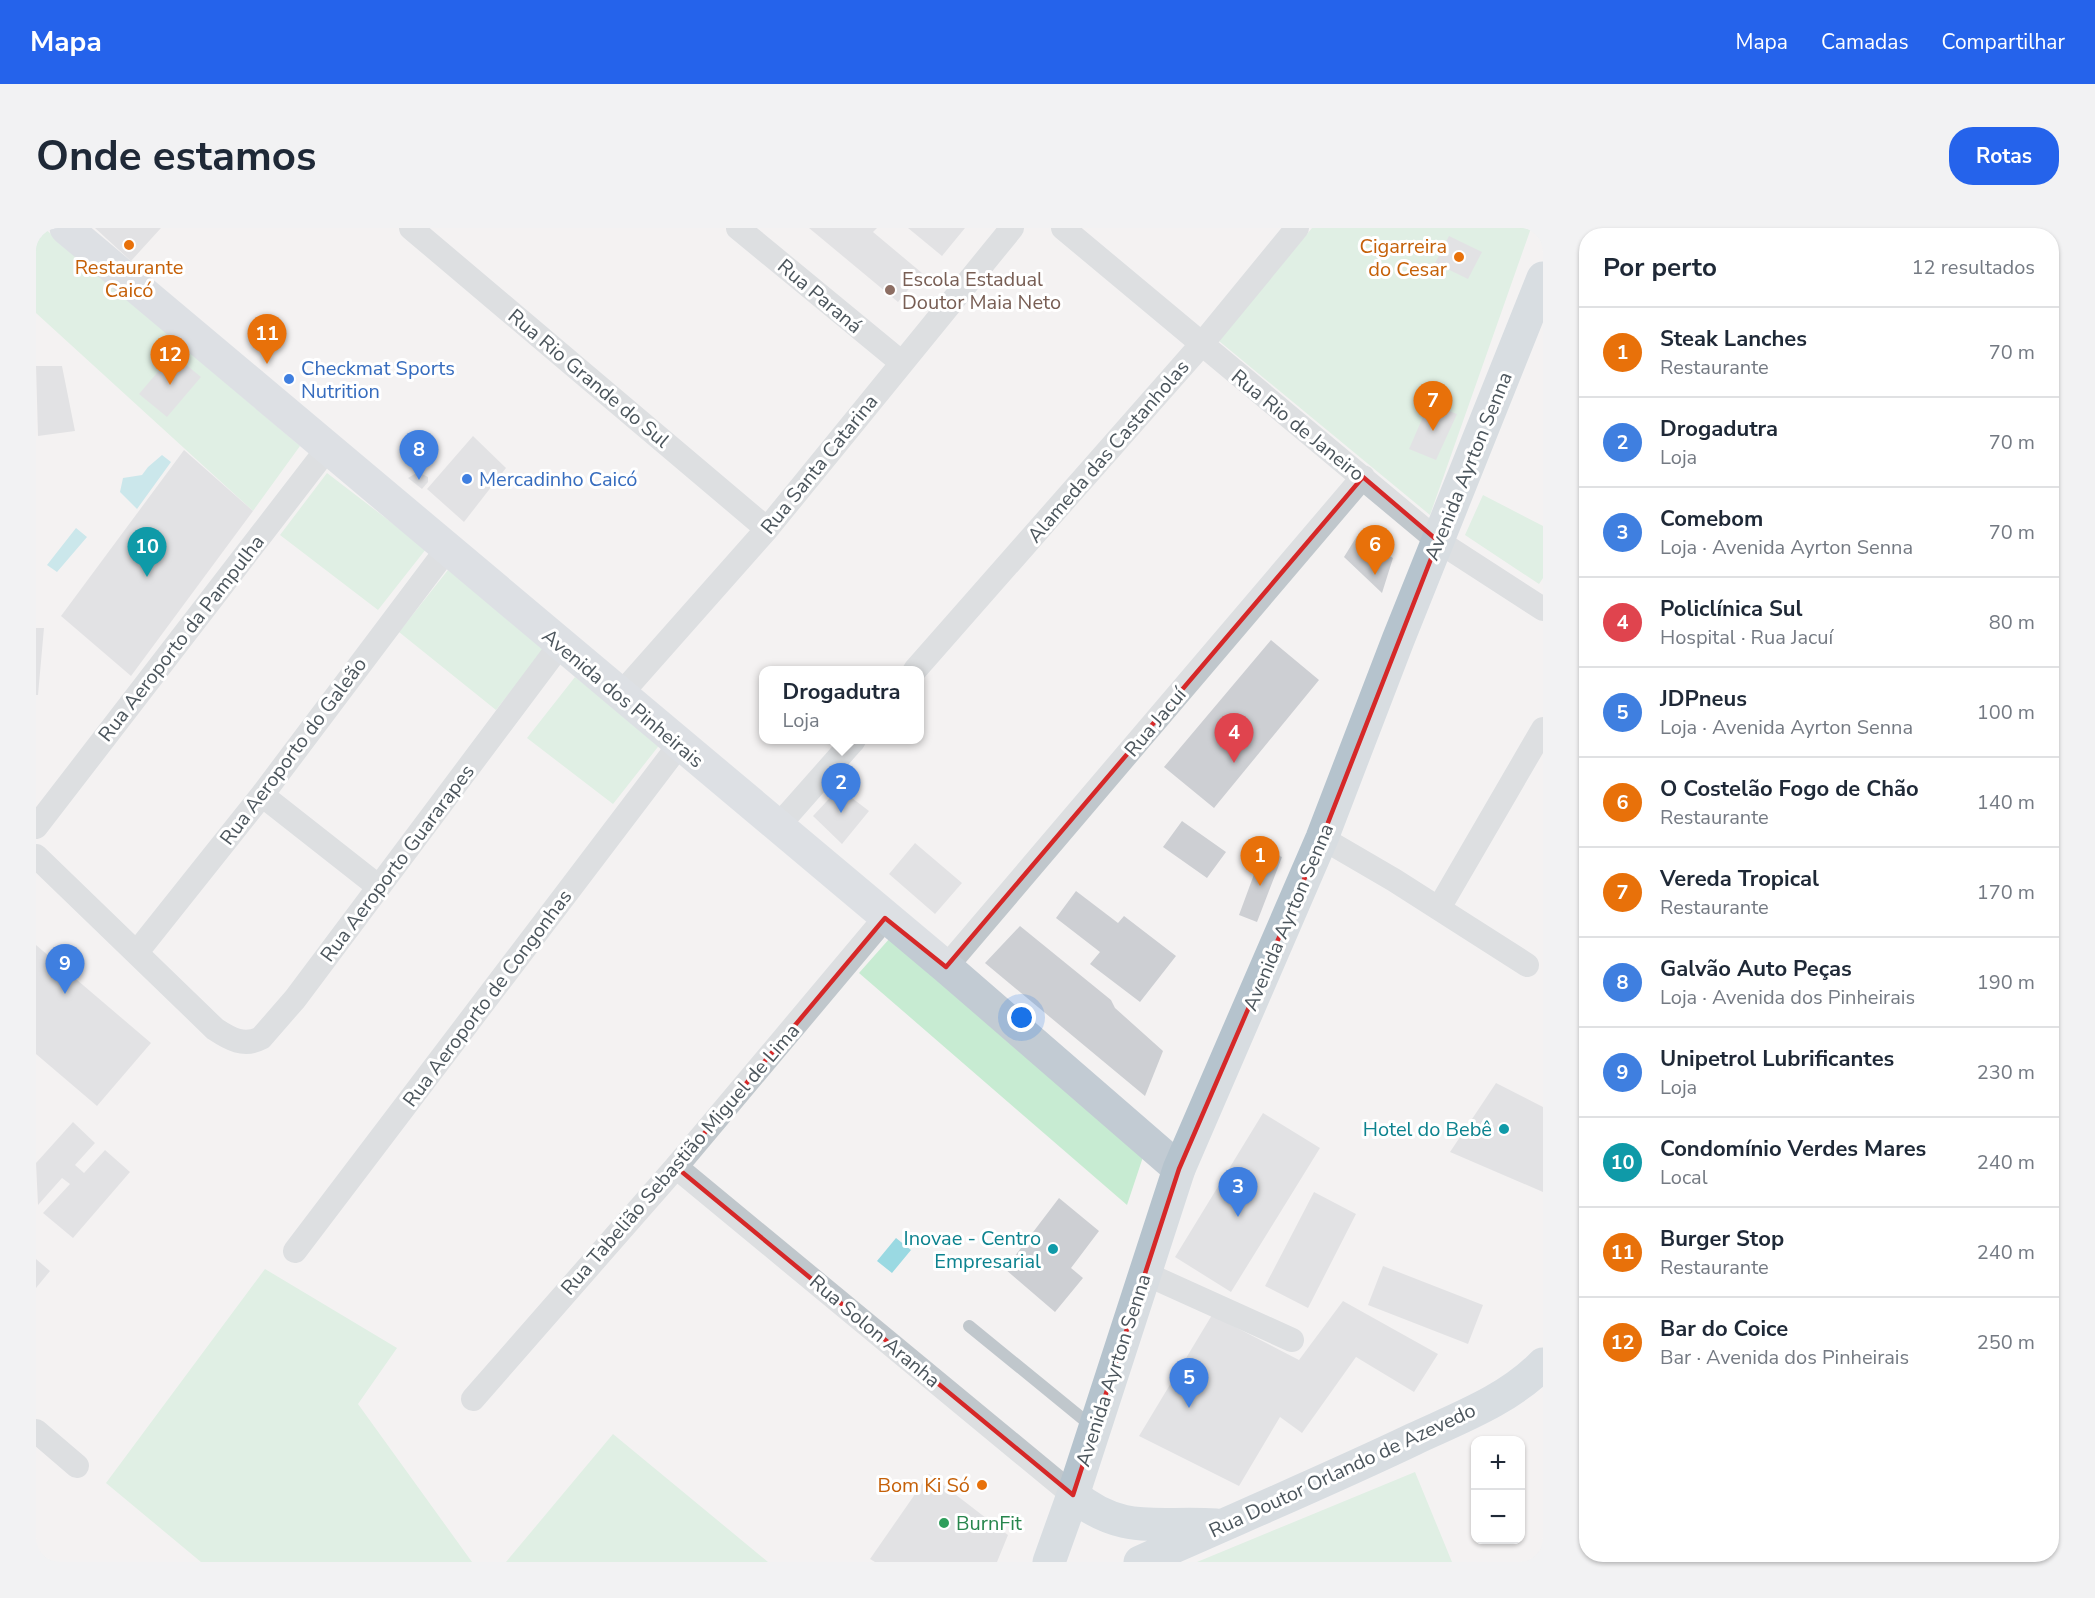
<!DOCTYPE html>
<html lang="pt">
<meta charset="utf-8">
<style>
:root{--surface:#fff;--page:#f2f2f3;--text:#1f2937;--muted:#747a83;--line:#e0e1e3;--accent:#2563eb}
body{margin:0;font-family:"Nunito Sans",sans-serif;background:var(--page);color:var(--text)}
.controls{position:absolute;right:18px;bottom:18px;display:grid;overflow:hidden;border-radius:12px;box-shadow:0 2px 4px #0004}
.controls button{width:54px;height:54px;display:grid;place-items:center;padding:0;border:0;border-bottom:2px solid var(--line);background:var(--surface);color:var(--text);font:30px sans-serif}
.you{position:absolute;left:986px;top:790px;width:21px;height:21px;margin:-15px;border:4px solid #fff;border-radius:50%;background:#1a73e8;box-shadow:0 0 0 9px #1a73e833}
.badge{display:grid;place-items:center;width:39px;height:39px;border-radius:50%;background:var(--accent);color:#fff;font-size:20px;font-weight:700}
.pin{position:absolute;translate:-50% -50px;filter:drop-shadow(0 2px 3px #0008)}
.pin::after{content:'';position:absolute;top:32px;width:21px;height:18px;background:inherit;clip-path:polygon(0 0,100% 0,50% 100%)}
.popup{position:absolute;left:723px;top:438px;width:165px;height:78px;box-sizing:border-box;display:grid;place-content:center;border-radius:12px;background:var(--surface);filter:drop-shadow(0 2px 4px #0005);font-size:20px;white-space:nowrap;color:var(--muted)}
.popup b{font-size:22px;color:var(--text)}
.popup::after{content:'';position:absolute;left:50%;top:100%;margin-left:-12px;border:12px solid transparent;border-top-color:var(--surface)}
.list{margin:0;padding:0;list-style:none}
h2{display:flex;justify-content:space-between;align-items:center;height:78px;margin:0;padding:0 24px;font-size:26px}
h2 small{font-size:20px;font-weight:400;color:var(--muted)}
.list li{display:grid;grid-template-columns:39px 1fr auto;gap:18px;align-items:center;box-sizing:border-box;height:90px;padding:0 24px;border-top:2px solid var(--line)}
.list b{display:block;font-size:22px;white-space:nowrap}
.list p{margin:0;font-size:20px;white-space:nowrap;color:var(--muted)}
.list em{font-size:20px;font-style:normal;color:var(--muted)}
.map{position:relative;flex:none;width:1507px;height:1334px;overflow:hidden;border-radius:24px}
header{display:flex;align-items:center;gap:36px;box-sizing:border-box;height:84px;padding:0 30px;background:var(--accent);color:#fff}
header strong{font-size:28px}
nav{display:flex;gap:33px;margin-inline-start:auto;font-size:21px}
.intro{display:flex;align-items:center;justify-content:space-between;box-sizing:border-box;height:144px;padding:0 36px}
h1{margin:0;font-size:42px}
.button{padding:15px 27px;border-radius:24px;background:var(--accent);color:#fff;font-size:21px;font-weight:700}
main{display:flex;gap:36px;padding:0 36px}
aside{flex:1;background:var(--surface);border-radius:24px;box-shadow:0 2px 4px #0004}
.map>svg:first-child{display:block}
</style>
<header>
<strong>Mapa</strong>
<nav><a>Mapa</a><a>Camadas</a><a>Compartilhar</a></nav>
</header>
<div class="intro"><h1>Onde estamos</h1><a class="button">Rotas</a></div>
<main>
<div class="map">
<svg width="1507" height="1334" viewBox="0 0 1507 1334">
<rect width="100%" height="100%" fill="#f4f2f2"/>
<path fill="#c7ebd2" d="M0 0H8L264 218 217 283 0 85Z
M1276 0H1495L1394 287 1183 113Z
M291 245 390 321 342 382 244 307Z
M1447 267 1507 298V350L1503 356 1429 307Z
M412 342 510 419 460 482 363 404Z
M539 449 625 515 577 576 491 510Z
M854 710 1108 926 1091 977 823 745Z
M229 1041 361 1120 322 1176 436 1334H165L70 1255Z
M577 1206 732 1334H470Z
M1379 1244 1416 1334H1161Z"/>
<path fill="#9ad9e2" d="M126 227 135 234 101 281 84 264 87 250 106 247 112 239Z
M40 300 51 309 21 344 11 337Z
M860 1010 875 1022 856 1045 841 1033Z"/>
<path fill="#cdcfd3" d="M59 0H125L95 33Z
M773 0H841L837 4 886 45 862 74Z
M872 0H929L906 28Z
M1413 8 1446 24 1432 51 1399 35Z
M137 126 165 149 131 189 103 166Z
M0 138H26L39 203 2 208Z
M1393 175 1421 186 1400 232 1373 221Z
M437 208 470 240 428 294 391 261Z
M148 222 217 283 95 448 25 388Z
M382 244 392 249V254L386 261 372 250Z
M1321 308 1357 330 1346 365 1308 329Z
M0 400H8L2 467H0Z
M1235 412 1283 452 1178 580 1128 539Z
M803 560 833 583 806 616 777 588Z
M1146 593 1190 624 1171 650 1127 619Z
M879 615 926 655 899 686 853 646Z
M1227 622 1246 629 1221 694 1203 687Z
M1040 663 1082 695 1088 688 1140 728 1104 774 1054 736 1064 724 1020 690Z
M984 698 1075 772 1079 780 1127 823 1109 868 949 735Z
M0 717 115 815 61 878 0 826Z
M1460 855 1507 879V964L1414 924Z
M1227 885 1284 920 1195 1064 1139 1029Z
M37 894 59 915 39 937 48 945 69 922 94 944 37 1010 7 985 34 956 26 950 2 977 0 935Z
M1278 964 1320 986 1272 1080 1229 1058Z
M1023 970 1063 1003 1035 1040 1047 1050 1019 1084 969 1041Z
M0 1031 14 1043 0 1060Z
M1347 1038 1447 1077 1432 1116 1332 1077Z
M1307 1073 1402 1126 1378 1164 1320 1129 1266 1205 1244 1189 1203 1258 1103 1208 1176 1087 1263 1132Z
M893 1246 972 1307 961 1334H839L834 1331Z"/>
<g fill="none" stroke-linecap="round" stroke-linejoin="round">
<path stroke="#c0c7cc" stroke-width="12" d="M933 1098 1058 1200"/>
<path stroke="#c0c7cc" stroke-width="24" d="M375 0 731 301
M702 0 866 135
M1027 0 1402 313 1507 381
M879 442 1165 117 1261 0
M584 467 731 301 976 0
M226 567 343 659
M742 598 818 512
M0 599 291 221
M1286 610 1358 652 1491 737
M0 628 179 801C194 811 208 819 225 810L259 771 524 417
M1403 680 1507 501
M101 724 226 567 411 321
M910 739 1327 249
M640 939 1037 1267
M259 1023 643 517
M1108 1045 1256 1112
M437 1171 640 939 849 690
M0 1203 41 1238"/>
<path stroke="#c2cbd3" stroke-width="33" d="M30 0 910 739 1143 941"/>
<path stroke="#b5c3cd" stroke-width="33" d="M1037 1267C1086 1308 1122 1293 1180 1297
M1013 1334 1037 1267 1143 941 1286 610 1362 412 1507 50
M1104 1334C1195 1293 1288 1254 1378 1211 1423 1190 1472 1172 1507 1136"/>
</g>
<path d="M0 0H1507V1334H0ZM1327 249 1402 313 1286 610 1143 941 1037 1267 640 939 849 690 910 739Z" fill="#f4f2f2" fill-opacity=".55" fill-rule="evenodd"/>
<path fill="none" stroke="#d62828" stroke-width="4.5" stroke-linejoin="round" d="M1327 249 1402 313 1286 610 1143 941 1037 1267 640 939 849 690 910 739Z"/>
<g fill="#e8710a" stroke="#fff" stroke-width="2">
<circle cx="93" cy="17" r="6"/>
<circle cx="1423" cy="29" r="6"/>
<circle cx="946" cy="1257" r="6"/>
</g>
<circle fill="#8d6e63" stroke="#fff" stroke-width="2" cx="854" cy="62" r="6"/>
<g fill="#3f7fe0" stroke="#fff" stroke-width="2">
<circle cx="253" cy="151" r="6"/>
<circle cx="431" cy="251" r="6"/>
</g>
<g fill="#0f9aa8" stroke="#fff" stroke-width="2">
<circle cx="1468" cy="901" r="6"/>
<circle cx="1017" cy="1021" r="6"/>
</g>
<circle fill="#2e9e5b" stroke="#fff" stroke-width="2" cx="908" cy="1295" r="6"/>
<g text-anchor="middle" stroke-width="6" stroke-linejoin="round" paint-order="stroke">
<g font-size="20" fill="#c56008" stroke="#fff" text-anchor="end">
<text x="1411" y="25">Cigarreira<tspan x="1411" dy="23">do Cesar</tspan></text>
<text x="93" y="46" text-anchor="middle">Restaurante<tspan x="93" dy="23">Caicó</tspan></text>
<text x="934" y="1264">Bom Ki Só</text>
</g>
<g font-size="20" fill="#785e54" stroke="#fff" text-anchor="start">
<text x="866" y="58">Escola Estadual<tspan x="866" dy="23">Doutor Maia Neto</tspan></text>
</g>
<g font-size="20" fill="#4c565d" stroke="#fff">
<text transform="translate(784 68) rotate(40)" y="7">Rua Paraná</text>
<text transform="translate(553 150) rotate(40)" y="7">Rua Rio Grande do Sul</text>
<text transform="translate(1262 197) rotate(39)" y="7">Rua Rio de Janeiro</text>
<text transform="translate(1072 223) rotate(-49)" y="7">Alameda das Castanholas</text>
<text transform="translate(783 236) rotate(-51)" y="7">Rua Santa Catarina</text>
<text transform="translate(1432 238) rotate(-68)" y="7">Avenida Ayrton Senna</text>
<text transform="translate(145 410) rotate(-52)" y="7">Rua Aeroporto da Pampulha</text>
<text transform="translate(587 470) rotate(40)" y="7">Avenida dos Pinheirais</text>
<text transform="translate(1119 494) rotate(-50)" y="7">Rua Jacuí</text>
<text transform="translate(257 523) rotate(-53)" y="7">Rua Aeroporto do Galeão</text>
<text transform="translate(361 635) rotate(-53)" y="7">Rua Aeroporto Guararapes</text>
<text transform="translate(1252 689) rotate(-67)" y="7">Avenida Ayrton Senna</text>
<text transform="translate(451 770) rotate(-53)" y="7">Rua Aeroporto de Congonhas</text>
<text transform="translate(644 931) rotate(-49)" y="7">Rua Tabelião Sebastião Miguel de Lima</text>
<text transform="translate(839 1103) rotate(40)" y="7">Rua Solon Aranha</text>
<text transform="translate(1077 1142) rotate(-72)" y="7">Avenida Ayrton Senna</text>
<text transform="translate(1306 1242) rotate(-25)" y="7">Rua Doutor Orlando de Azevedo</text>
</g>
<g font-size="20" fill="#366cbe" stroke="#fff" text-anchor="start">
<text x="265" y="147">Checkmat Sports<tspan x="265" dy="23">Nutrition</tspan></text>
<text x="443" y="258">Mercadinho Caicó</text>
</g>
<g font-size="20" fill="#0d838f" stroke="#fff" text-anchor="end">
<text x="1456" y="908">Hotel do Bebê</text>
<text x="1005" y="1017">Inovae - Centro<tspan x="1005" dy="23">Empresarial</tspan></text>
</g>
<g font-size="20" fill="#27864d" stroke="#fff" text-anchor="start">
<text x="920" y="1302">BurnFit</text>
</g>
</g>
</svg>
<div class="controls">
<button>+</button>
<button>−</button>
</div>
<div class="you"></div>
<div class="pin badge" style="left:1224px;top:658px;background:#e8710a">1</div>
<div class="pin badge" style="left:805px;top:585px;background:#3f7fe0">2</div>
<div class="popup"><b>Drogadutra</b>Loja</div>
<div class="pin badge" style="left:1202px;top:989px;background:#3f7fe0">3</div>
<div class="pin badge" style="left:1198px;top:535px;background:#e0444e">4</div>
<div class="pin badge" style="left:1153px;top:1180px;background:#3f7fe0">5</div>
<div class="pin badge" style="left:1339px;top:347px;background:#e8710a">6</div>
<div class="pin badge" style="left:1397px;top:203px;background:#e8710a">7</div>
<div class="pin badge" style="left:383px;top:252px;background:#3f7fe0">8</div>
<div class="pin badge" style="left:29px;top:766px;background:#3f7fe0">9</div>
<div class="pin badge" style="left:111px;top:349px;background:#0f9aa8">10</div>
<div class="pin badge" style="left:231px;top:136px;background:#e8710a">11</div>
<div class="pin badge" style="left:134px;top:157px;background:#e8710a">12</div>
</div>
<aside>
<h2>Por perto<small>12 resultados</small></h2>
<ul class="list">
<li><span class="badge" style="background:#e8710a">1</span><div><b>Steak Lanches</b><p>Restaurante</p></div><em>70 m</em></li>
<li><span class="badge" style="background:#3f7fe0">2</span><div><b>Drogadutra</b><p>Loja</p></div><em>70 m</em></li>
<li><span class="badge" style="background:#3f7fe0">3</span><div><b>Comebom</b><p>Loja · Avenida Ayrton Senna</p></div><em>70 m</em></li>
<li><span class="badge" style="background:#e0444e">4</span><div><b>Policlínica Sul</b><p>Hospital · Rua Jacuí</p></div><em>80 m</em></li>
<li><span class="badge" style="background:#3f7fe0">5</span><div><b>JDPneus</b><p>Loja · Avenida Ayrton Senna</p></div><em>100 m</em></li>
<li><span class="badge" style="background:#e8710a">6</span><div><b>O Costelão Fogo de Chão</b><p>Restaurante</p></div><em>140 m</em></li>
<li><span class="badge" style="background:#e8710a">7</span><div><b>Vereda Tropical</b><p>Restaurante</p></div><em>170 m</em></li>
<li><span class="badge" style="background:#3f7fe0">8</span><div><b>Galvão Auto Peças</b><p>Loja · Avenida dos Pinheirais</p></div><em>190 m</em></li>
<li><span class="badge" style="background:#3f7fe0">9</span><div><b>Unipetrol Lubrificantes</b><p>Loja</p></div><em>230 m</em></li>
<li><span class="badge" style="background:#0f9aa8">10</span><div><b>Condomínio Verdes Mares</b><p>Local</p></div><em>240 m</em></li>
<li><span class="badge" style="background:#e8710a">11</span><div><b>Burger Stop</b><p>Restaurante</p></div><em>240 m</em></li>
<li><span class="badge" style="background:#e8710a">12</span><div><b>Bar do Coice</b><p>Bar · Avenida dos Pinheirais</p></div><em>250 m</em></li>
</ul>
</aside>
</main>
